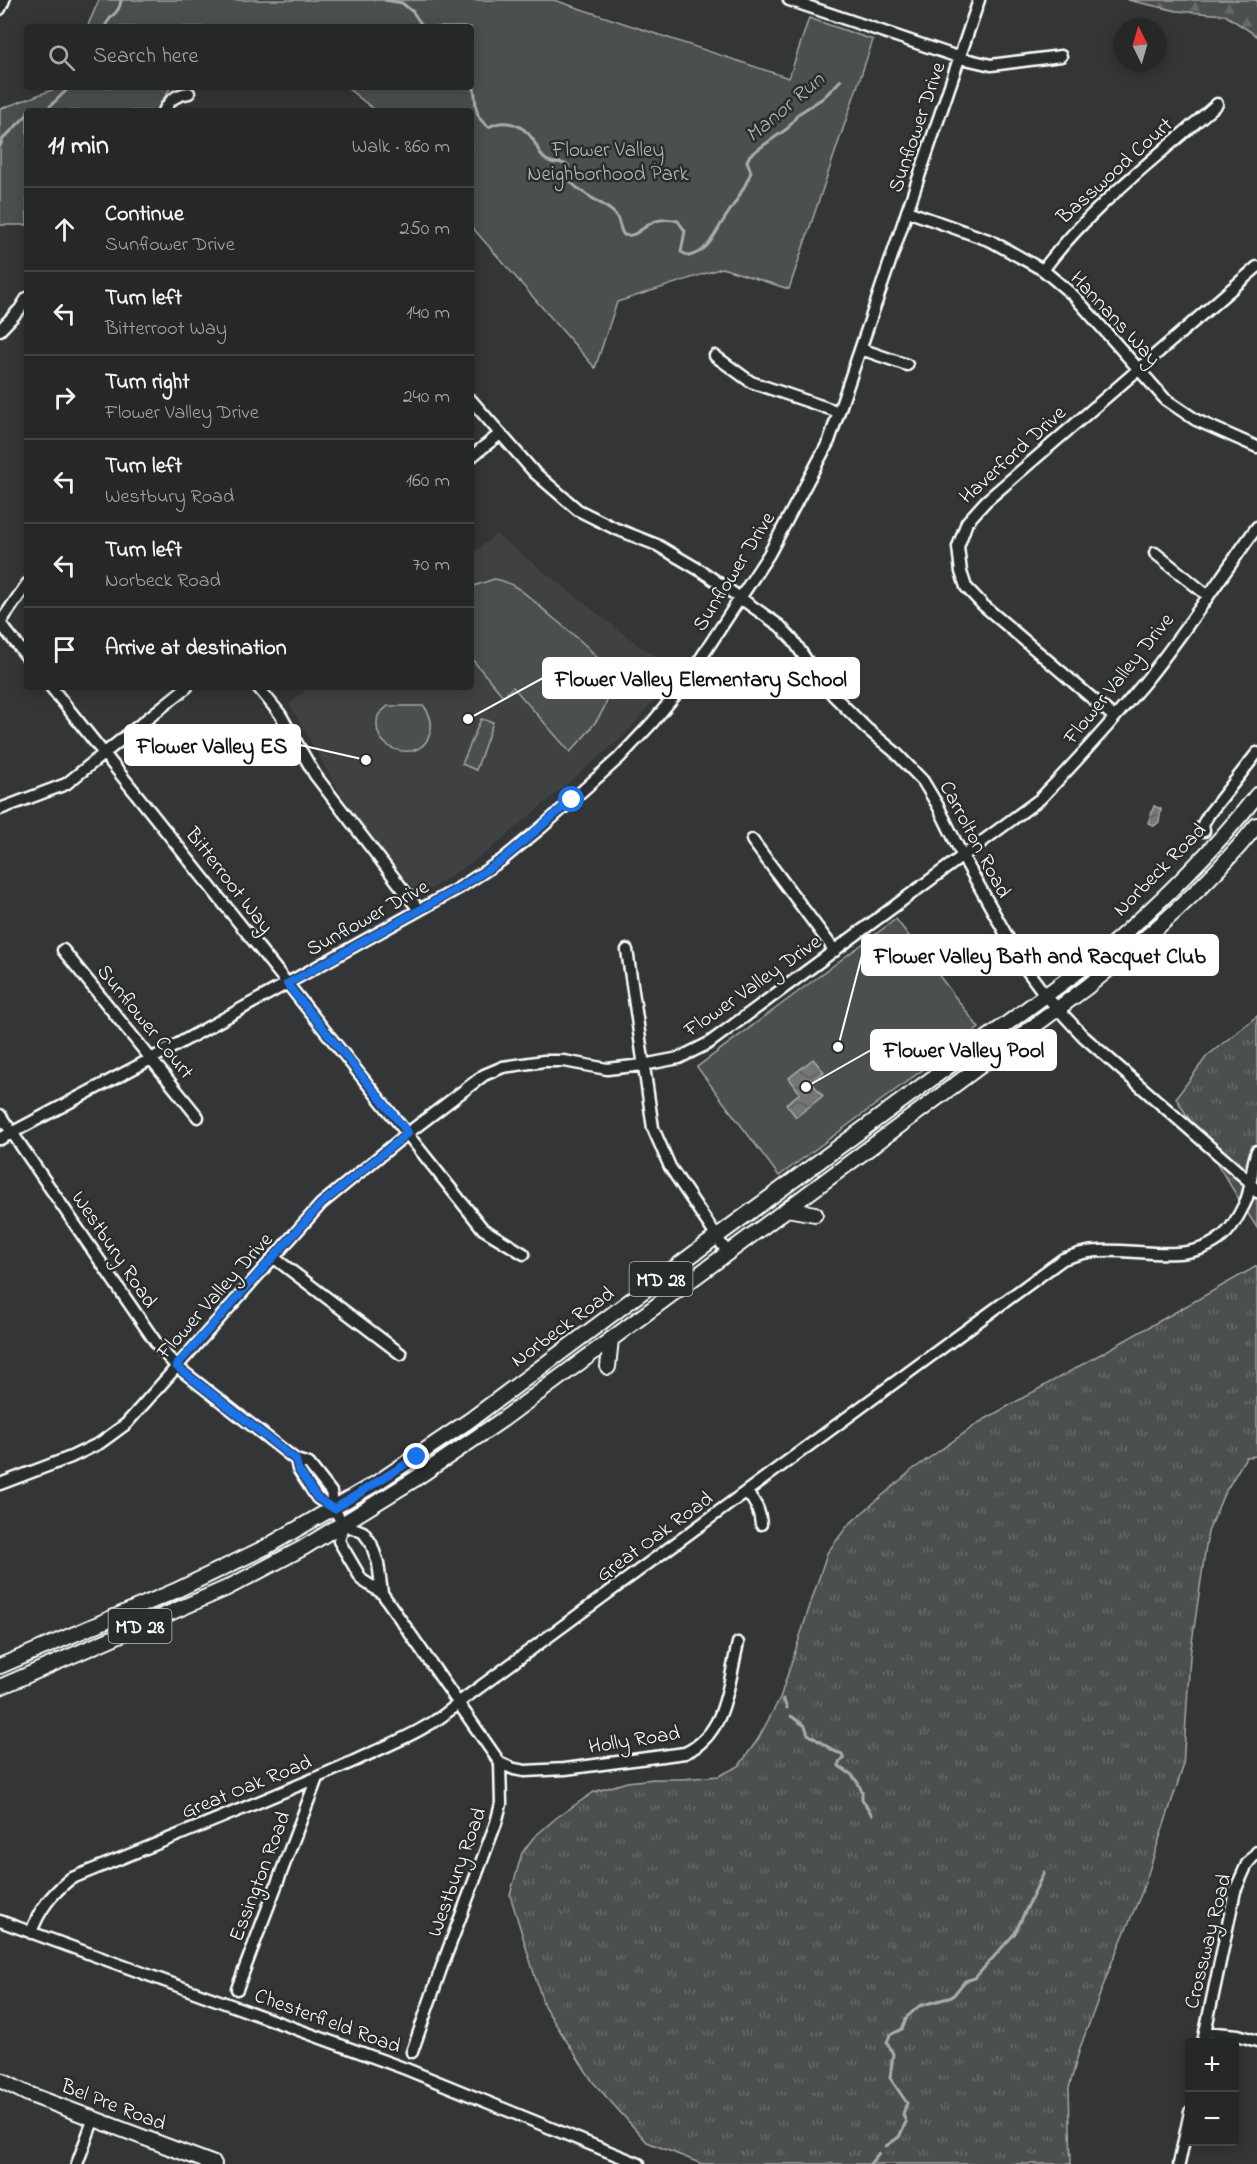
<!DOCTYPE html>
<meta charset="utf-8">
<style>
:root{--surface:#262828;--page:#323434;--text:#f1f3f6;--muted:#a4a6a8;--line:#424445}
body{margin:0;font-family:"Indie Flower",sans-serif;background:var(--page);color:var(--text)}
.controls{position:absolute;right:18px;bottom:18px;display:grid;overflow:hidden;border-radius:6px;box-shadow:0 3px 15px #0003}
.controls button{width:54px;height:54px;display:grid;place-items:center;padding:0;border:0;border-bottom:2px solid var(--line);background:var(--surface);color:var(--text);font:30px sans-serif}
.compass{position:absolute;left:1113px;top:18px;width:54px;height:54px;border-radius:50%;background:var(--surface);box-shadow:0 3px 15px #0003;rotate:355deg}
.stop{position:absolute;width:18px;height:18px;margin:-14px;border:4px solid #1a73e8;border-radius:50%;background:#fff}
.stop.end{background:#1a73e8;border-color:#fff;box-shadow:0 2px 6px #0008}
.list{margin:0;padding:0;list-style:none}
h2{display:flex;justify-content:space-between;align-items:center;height:78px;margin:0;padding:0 24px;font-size:26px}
h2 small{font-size:20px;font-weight:400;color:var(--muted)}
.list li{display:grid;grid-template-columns:39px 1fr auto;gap:18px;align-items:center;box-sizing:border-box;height:84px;padding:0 24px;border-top:2px solid var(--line)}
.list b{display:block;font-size:22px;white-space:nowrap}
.list p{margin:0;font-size:20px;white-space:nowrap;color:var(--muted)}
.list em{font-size:20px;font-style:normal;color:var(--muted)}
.icon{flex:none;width:33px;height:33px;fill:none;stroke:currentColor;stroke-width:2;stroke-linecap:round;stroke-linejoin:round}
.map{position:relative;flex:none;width:1257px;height:2164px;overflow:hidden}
.search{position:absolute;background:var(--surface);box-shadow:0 3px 15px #0003;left:24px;top:24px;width:450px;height:66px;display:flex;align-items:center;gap:15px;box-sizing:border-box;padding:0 21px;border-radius:6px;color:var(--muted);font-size:22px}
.panel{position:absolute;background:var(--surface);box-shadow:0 3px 15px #0003;left:24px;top:108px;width:450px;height:582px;border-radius:6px}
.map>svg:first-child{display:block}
</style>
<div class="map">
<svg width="1257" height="2164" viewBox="0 0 1257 2164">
<defs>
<pattern id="grass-tufts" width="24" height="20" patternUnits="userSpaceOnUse" patternTransform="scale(1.5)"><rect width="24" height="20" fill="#4c4f50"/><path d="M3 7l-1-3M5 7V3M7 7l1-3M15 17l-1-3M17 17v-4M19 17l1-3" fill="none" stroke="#67696a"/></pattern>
<pattern id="forest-firs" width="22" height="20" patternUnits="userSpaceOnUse" patternTransform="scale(1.5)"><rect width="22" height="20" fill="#4c4f50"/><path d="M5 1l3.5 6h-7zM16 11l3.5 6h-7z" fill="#67696a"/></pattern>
<pattern id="water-waves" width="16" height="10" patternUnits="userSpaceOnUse" patternTransform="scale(1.5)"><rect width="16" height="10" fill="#737576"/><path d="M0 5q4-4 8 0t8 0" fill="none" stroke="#606061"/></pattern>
</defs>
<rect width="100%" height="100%" fill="#333536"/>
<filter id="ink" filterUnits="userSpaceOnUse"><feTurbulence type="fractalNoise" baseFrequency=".0167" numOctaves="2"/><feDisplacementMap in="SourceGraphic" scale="12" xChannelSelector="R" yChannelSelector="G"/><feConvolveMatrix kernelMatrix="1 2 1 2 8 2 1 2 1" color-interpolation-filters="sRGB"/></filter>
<g filter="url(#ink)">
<path fill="#404243" d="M496 534 638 645 678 670 626 734 487 852 420 896 352 813 289 704 309 687H471V555Z"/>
<path fill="url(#grass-tufts)" stroke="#a6a7a8" stroke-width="1.5" d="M1257 1016V1228L1176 1098 1207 1056Z
M1257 1266V1456L1246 1457 1223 1496 1208 1532 1190 1656 1183 1767 1142 1892 1112 1962 1080 2048 1069 2088 1071 2164H702L647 2142 593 2082 544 2006 510 1895 522 1853 533 1838 556 1818 594 1792 627 1782 654 1779H681L719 1776 739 1766 758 1739 780 1698 827 1553 848 1525 912 1470 980 1422Z"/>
<path fill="url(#forest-firs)" stroke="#a6a7a8" stroke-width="1.5" d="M1128 0H1257V36L1225 15 1177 11Z"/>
<path fill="#4c4f50" stroke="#a6a7a8" stroke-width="1.5" d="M99 0H554L789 78 809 18 873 40 789 289 722 268 617 302 595 368 471 226V111H376L346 87H471V27H87Z
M60 87H171L156 111H27V225H0V109Z
M494 579C517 582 534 602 552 617 615 668 634 685 570 752L513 687 503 696 471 658V587Z
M388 706H424C430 715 433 722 430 733 423 762 378 754 377 726 377 723 377 718 378 716 380 712 385 709 388 706Z
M481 719 493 722 476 770 462 764Z
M896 919 979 1028 779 1176 697 1067Z"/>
<path fill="url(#water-waves)" stroke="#abacad" stroke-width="1.5" d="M1154 806 1161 809 1159 822 1154 826 1148 823Z
M813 1059 824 1072 811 1082 823 1096 796 1117 786 1104 800 1093 789 1078Z"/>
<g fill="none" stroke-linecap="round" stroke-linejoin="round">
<path stroke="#abacad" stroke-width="3" d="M385 0 402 3 413 12 423 27
M105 27C109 15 120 14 121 0
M471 80C480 97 469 115 489 127 504 118 522 124 532 138 536 144 539 154 545 159 547 161 551 162 554 163L558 162 568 165C568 168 567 171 567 174 570 190 604 202 615 214 620 220 619 229 624 235 642 239 646 213 678 221L685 231 681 252 689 256C710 251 714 234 725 218 735 203 744 190 751 172L747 161 750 155 788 128 798 114 823 98 841 80
M45 111 70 87
M0 146 3 139 27 115
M783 1699 787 1708
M791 1716 805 1726 808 1734 834 1751 842 1754 844 1759 839 1762V1766L852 1775 858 1783 862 1792V1799L872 1815
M886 2146 899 2137 906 2122 903 2114 907 2103 890 2078 893 2054 887 2042 890 2035 902 2029 907 2017 919 2006 952 1997 965 1981 975 1978 1015 1933 1044 1872
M870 2164 879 2153"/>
<g stroke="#fff" stroke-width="15">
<path id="minor" d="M789 0 961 58 991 65 1061 56
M0 9 4 0
M164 111C170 99 176 95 189 93
M907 211 991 241 1043 270 1074 296 1165 399 1196 420 1257 447
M1043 270C1091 206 1157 157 1217 104
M0 330 20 309 27 298
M861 349 907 365
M715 356 751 382 839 412
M471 400 534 472 578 510 614 528 657 545 703 572 780 626 793 640 815 673 834 696 866 728 895 752 923 781 938 806 963 857 1023 965 1046 996 1083 1036 1250 1182 1257 1192
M471 457 500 434
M1155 553 1207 595
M0 623 27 584
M0 623 27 657
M51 687 483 1229 524 1254
M258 687 280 714 315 775 419 910
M1114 717 983 605 966 587 961 572 958 547 967 522 986 501 1257 267
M0 809 66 784 187 687
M1204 831 1203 824 1209 814 1257 753
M752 840 835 951
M63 950 198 1117
M627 950 653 1128 670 1167 727 1252
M0 1115 159 1347 176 1366 296 1460 309 1464 331 1492 334 1509 343 1524 363 1532 371 1543 378 1563 382 1593
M0 1139 151 1059 459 888 502 860 541 828 619 758 652 723 682 687 769 554 829 441 979 0
M273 1257 401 1354
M296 1460 298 1469 317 1498 334 1509
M0 1484 71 1457 100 1443 126 1424 321 1204 408 1133 484 1075 503 1067 544 1061H564L607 1069 643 1065 679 1058 709 1043 1040 799C1076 762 1111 723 1144 683 1185 633 1219 579 1257 527
M747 1493C756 1502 760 1511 761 1524
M343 1524 339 1541 362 1580 382 1593 500 1763 501 1804 496 1823 442 1966 412 2052
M500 1763 514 1769 525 1771 565 1769 685 1753C727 1733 728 1684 738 1643
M0 1921 406 2069 639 2164
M31 1933C39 1909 52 1894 70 1879 165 1840 261 1803 354 1761 386 1746 433 1728 458 1703L1063 1259C1075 1255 1086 1251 1099 1251 1141 1248 1194 1267 1227 1232 1234 1225 1240 1213 1244 1205 1253 1189 1250 1168 1257 1151
M237 1989 317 1778
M1205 2032 1238 2035 1257 2041
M1203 2042 1235 1891 1247 1864 1257 1852
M77 2164 94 2118
M1179 2164 1190 2112"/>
</g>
<g stroke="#fff" stroke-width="18">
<path id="major" d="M787 1209 815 1214
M608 1367 611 1339
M0 1666 175 1591 266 1547 378 1482 470 1420 716 1237 1095 959C1154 909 1209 856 1257 795
M0 1687 227 1588 303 1548 415 1479 502 1420 1087 987C1148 937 1207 887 1257 825
M0 2080 28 2094 214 2164"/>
</g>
<use href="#minor" stroke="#2a2d2e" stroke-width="10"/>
<use href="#major" stroke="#2a2d2e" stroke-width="14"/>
</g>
</g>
<g fill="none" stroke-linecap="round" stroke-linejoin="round" filter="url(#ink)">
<path stroke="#1a73e8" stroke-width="8" d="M417 1457 334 1509 317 1498 298 1469 296 1460 176 1366 321 1204 408 1133 287 984 459 888 502 860 572 800"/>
</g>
<g text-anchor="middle" stroke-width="5" stroke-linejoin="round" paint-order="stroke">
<g fill="#2a2d2e" stroke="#bfc0c0" stroke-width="1.5">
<rect x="629.5" y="1262" width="63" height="34" rx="4.5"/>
<rect x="108.5" y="1609" width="63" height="34" rx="4.5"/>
</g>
<g font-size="20" font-weight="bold" fill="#fff">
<text x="661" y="1286">MD 28</text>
<text x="140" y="1633">MD 28</text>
</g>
<g font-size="21" fill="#fff" stroke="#2a2d2e">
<text transform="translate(916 127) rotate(-71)" y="7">Sunflower Drive</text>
<text transform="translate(1114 170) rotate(-42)" y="7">Basswood Court</text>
<text transform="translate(1116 318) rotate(47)" y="7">Hannans Way</text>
<text transform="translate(1012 454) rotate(-42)" y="7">Haverford Drive</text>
<text transform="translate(733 571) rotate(-58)" y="7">Sunflower Drive</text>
<text transform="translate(1118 678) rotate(-51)" y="7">Flower Valley Drive</text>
<text transform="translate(976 839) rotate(62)" y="7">Carrolton Road</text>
<text transform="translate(1159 869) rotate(-45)" y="7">Norbeck Road</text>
<text transform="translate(230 880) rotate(52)" y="7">Bitterroot Way</text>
<text transform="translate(367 917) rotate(-29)" y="7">Sunflower Drive</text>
<text transform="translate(752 985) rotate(-35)" y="7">Flower Valley Drive</text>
<text transform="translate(146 1021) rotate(51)" y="7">Sunflower Court</text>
<text transform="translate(115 1249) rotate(56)" y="7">Westbury Road</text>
<text transform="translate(214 1295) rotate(-48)" y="7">Flower Valley Drive</text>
<text transform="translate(562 1326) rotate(-36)" y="7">Norbeck Road</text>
<text transform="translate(654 1536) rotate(-36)" y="7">Great Oak Road</text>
<text transform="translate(634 1739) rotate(-9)" y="7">Holly Road</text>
<text transform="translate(246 1786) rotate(-22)" y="7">Great Oak Road</text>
<text transform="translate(456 1872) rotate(-70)" y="7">Westbury Road</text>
<text transform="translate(259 1876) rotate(-69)" y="7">Essington Road</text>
<text transform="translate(1207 1941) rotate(-76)" y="7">Crossway Road</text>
<text transform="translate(328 2020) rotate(20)" y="7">Chesterfield Road</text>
<text transform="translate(114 2104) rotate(21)" y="7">Bel Pre Road</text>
</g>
<g font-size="21" fill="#b7b9b9" stroke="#2a2d2e">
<text x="608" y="156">Flower Valley<tspan x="608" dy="24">Neighborhood Park</tspan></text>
</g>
<g font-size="22" font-style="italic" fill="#b2b3b4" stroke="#2a2d2e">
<text transform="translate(784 106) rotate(-40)" y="8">Manor Run</text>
</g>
</g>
<path fill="none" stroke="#fff" stroke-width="2" d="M468 719L543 678M366 760L300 745M838 1047L862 955M806 1087L871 1050"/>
<g fill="#fff" stroke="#2a2d2e" stroke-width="2">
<circle cx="468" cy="719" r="6"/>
<circle cx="366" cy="760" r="6"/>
<circle cx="838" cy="1047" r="6"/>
<circle cx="806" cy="1087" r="6"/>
</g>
<g fill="#fff" stroke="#fff" stroke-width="2">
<rect x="543" y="658" width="316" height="40" rx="6"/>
<rect x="125" y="725" width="175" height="40" rx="6"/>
<rect x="862" y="935" width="356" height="40" rx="6"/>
<rect x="871" y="1030" width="185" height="40" rx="6"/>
</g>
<g font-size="22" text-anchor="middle" font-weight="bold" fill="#111">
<text x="701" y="686">Flower Valley Elementary School</text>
<text x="212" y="753">Flower Valley ES</text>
<text x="1040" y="963">Flower Valley Bath and Racquet Club</text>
<text x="964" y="1057">Flower Valley Pool</text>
</g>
</svg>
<div class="controls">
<button>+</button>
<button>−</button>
</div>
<svg class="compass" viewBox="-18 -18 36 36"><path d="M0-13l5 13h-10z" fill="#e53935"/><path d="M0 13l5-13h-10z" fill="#a4a6a8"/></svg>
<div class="stop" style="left:572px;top:800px"></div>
<div class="stop end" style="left:417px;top:1457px"></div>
<div class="search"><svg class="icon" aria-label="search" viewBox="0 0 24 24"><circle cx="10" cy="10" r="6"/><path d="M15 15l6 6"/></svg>Search here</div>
<section class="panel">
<h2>11 min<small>Walk · 860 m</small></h2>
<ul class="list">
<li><svg class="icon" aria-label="ahead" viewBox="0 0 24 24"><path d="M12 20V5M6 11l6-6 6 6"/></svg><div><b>Continue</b><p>Sunflower Drive</p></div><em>250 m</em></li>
<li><svg class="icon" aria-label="left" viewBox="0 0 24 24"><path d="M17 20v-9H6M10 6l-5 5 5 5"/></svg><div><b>Turn left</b><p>Bitterroot Way</p></div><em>140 m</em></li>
<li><svg class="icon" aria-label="right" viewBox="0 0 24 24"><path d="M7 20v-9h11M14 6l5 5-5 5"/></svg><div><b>Turn right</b><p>Flower Valley Drive</p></div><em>240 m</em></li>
<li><svg class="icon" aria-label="left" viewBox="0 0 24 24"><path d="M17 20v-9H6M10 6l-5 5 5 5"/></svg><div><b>Turn left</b><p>Westbury Road</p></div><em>160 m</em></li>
<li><svg class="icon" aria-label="left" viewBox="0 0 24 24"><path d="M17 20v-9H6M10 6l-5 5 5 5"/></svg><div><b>Turn left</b><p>Norbeck Road</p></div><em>70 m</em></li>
<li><svg class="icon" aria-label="arrive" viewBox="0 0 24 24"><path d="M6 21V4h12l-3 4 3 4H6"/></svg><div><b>Arrive at destination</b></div></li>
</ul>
</section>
</div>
